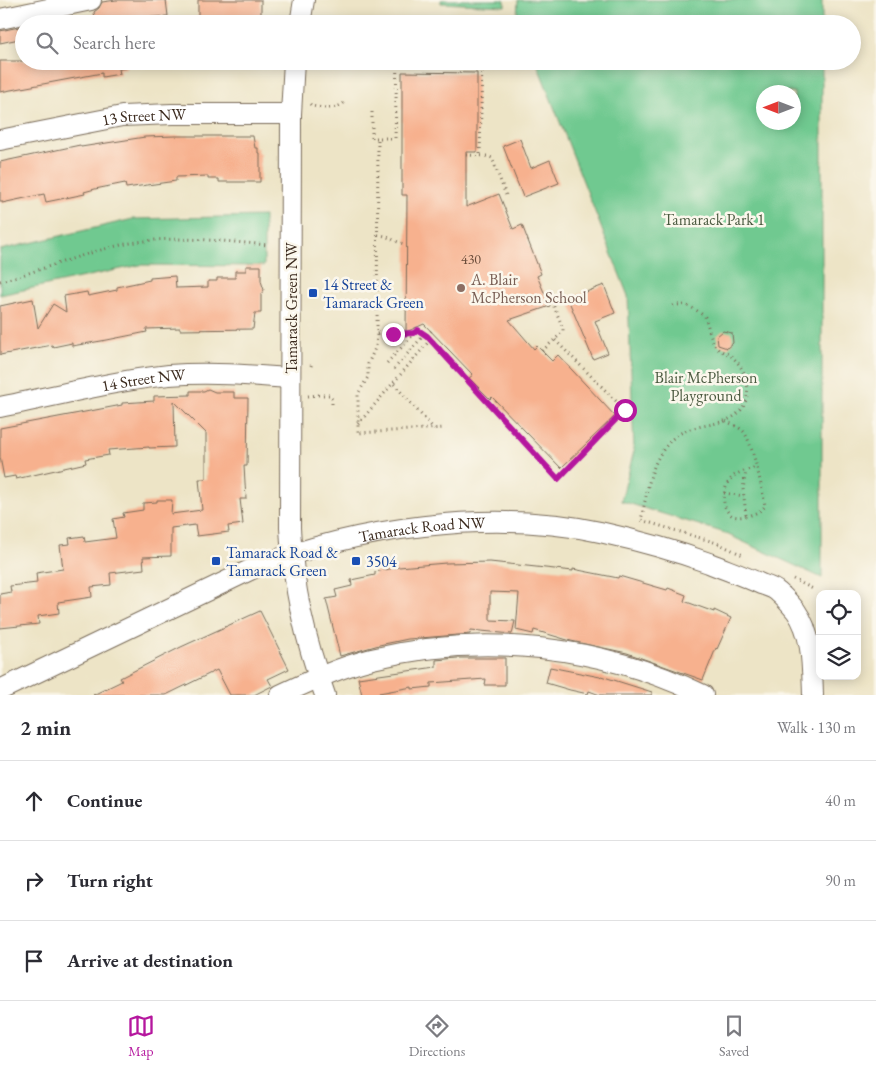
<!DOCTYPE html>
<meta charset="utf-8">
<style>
:root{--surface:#fff;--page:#f2f2f3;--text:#2b2b33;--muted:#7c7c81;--line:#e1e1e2;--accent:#b5179e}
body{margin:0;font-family:"EB Garamond",serif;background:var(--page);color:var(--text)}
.controls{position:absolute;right:15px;bottom:15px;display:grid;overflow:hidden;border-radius:10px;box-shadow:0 2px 12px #0003}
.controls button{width:45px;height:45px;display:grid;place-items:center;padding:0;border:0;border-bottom:1px solid var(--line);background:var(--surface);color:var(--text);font:25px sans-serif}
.compass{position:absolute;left:756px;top:85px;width:45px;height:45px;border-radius:50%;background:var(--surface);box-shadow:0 2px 12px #0003;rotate:270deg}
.stop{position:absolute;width:15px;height:15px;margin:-11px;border:4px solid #b5179e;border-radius:50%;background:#fff}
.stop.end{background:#b5179e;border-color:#fff;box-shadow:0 1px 5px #0008}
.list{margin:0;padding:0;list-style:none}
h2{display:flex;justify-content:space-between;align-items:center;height:65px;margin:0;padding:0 20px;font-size:21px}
h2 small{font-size:16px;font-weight:400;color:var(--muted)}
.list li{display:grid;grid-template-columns:32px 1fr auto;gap:15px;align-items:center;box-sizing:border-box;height:80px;padding:0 20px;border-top:1px solid var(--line)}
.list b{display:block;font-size:19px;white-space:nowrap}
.list em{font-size:16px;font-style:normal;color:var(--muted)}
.icon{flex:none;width:28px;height:28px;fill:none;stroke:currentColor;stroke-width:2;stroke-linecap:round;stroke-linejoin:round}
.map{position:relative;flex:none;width:876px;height:695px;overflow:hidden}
.search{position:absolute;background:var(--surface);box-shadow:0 2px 12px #0003;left:15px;right:15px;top:15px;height:55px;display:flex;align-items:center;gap:12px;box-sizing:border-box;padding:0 18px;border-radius:28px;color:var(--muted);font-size:19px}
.sheet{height:305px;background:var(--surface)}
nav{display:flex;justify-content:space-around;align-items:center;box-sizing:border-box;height:70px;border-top:1px solid var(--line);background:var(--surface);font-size:14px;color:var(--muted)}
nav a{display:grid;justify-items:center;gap:2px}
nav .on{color:var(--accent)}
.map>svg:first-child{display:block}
</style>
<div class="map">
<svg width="876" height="695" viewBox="0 0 876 695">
<rect width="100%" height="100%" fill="#fbf7ec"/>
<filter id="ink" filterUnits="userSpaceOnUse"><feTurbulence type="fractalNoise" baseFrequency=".02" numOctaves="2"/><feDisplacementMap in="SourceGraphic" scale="10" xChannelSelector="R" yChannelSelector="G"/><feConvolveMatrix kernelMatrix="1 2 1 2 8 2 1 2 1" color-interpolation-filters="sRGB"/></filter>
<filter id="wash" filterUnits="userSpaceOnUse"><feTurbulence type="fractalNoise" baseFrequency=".0096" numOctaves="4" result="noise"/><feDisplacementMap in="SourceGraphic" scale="20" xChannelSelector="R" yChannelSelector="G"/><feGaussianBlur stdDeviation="1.12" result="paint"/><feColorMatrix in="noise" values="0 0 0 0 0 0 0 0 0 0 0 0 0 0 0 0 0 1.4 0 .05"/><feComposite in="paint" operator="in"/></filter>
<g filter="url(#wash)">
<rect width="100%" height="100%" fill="#ede4c6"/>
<path fill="#6fc990" stroke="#557a57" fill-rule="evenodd" d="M441 0H505V6L441 3Z
M518 0H822V24H521L517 16Z
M536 61H822V578L722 532 621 501 634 451 628 296ZM764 92H794V122H764Z
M264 216V266L140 265 0 295V250L133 219Z"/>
<g id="blocks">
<path fill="#f7b18e" d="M116 0H166L168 16 116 20V22L96 24 94 12 99 8 102 2Z
M198 0H261V19H243V17H198Z
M24 26V38L0 43V31Z
M0 61H126V68L119 69 120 74 102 77V73L0 92Z
M402 72 477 73V152H466V207L499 194 513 229 522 225 541 274 537 276 550 306 509 320 534 349 537 346 552 361 558 355 615 416 561 468 492 397 490 399 469 378 473 375 424 324 406 332 407 195H402Z
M175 136H253L255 148H258V153H260V182H219V179H208V176L176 177V181L126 188 125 183 95 189 84 192 85 194 46 202 44 194 2 203V201H0V162L80 145 81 147 145 137Z
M520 139 531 168 550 160 559 183 523 197 503 146Z
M246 266H261V281L264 290 261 294V313H255L253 329 180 330V328L146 329 147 332 107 340 72 346V343L53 347 52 345 0 355V306L33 299 38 328 53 304 66 312 64 296 87 292 88 296 117 290V287L150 280V278L175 276 176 288 208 287V281H217V278H235V271H246Z
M604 285 615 313 595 321 608 353 593 359 568 299Z
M723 331 732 333 733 343 727 348 718 345 717 336Z
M208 389 215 392H234V398H248L247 466H244L246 499H240L243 524 228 526 229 532 197 536 195 525 171 528V556L143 557 144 569 110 573 111 585 91 587 92 597 58 602 59 613 38 616 39 624 0 628V594L11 592 10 586 37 583 36 573 63 569 60 545 70 544 69 538 84 536 85 542 116 538 113 519 124 517 123 513 143 510V503L157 502V500H172L171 514 202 510 199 479H206V433L174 401 175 447 149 448V447L108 450 109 455 85 459 86 463 16 479 15 476 4 478 0 457V428L122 405V403L154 401V396L190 395V391H204Z
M490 562 573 571V569L618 578 619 576 667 590 668 588 686 595 684 601 714 612V610L731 618 717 649 716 648 703 680 627 653 571 641 534 630 533 634 516 630 519 593 490 592V620L515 621 512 634 471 630 470 634 408 639 379 645 340 656 326 599 337 597 335 590 352 586 351 580 375 575V572L399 567 446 563Z
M260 611 289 669 268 679 272 686 254 695H230L217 670 166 695H93L122 681 120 678 181 647Z
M457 658H505V685H485L486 679 458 681 431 683V687L412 689V687L379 693 380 695H362L358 678 436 667V660Z
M550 667 600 677 601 676 652 692V695H600L589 691 588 694 570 690 546 683Z"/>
</g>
</g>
<g filter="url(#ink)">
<use href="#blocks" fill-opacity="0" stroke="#796b59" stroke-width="1"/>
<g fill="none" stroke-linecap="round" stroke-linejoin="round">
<g stroke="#796b59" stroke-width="22">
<g id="minor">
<path d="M0 19 91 0"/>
<path d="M300 24 304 0"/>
<path d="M294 61 291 114 290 528C293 588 305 639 325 695"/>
<path id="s1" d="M0 140 122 116 172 114H291"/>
<path id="s2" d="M0 407C56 396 112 381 169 375 209 372 250 375 290 378"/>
<path id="s3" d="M0 690 252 569C355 527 490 509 600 532 636 540 673 550 709 563 726 570 744 576 761 584 767 586 774 588 778 592 784 597 791 605 796 611 813 635 812 667 813 695"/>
<path d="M280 695C310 681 340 667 372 659 483 632 601 645 703 695"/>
</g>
</g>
<path stroke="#796b59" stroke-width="3" stroke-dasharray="1 4" stroke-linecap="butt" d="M343 61 482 62 480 155
M397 62 395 138H378L377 334 376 346 368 364V377L358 394V433L444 428
M439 62V73
M310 104 312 106C323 108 337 111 346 101
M372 112V138H378
M466 155 487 156 492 158 507 198
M378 235C389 235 395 243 406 244
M0 281C41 271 80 254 121 245 169 234 220 241 269 245
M673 306C685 302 696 309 705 317 709 327 710 340 718 349 722 352 727 353 731 356 737 360 744 371 746 378 748 385 748 393 746 400 738 427 705 422 685 431 678 434 671 439 667 445 649 465 647 495 641 520L717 543 745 556
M377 334C390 329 407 340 418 330L431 339
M427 335 433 329
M542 351 563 332V328L550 297
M387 363 414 334
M311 366 312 363
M394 369 425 334
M394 384 434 429
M308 396 319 395H329L332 399V405
M726 421C731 424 739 427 743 431 752 440 763 492 765 506 760 514 737 521 730 514 719 505 724 483 734 476 740 471 749 470 756 467
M358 424 431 339 558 479 625 410 554 339
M724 493 744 496
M746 515 743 489 746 471
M793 579 815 590"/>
<use href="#minor" stroke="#fff" stroke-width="20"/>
</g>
</g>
<g fill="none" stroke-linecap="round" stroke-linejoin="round" filter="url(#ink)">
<path stroke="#b5179e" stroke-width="6" d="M393 334 414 333 418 330 427 336 558 479 625 410"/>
</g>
<circle fill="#8d6e63" stroke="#fbf7ec" stroke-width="2" cx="461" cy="288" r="5"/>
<g fill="#1a4fb4" stroke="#fbf7ec" stroke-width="2">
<rect x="308" y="288" width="10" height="10" rx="2.5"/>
<rect x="211" y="556" width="10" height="10" rx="2.5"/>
<rect x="351" y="556" width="10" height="10" rx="2.5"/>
</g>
<g text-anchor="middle" stroke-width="5" stroke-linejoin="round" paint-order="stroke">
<g font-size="14" fill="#6a4c3a">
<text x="471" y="264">430</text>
</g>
<g font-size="16" fill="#3b2a1e" stroke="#fbf7ec">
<text dy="6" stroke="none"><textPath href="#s1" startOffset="146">13 Street NW</textPath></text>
<text transform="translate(291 308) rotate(-90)" y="6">Tamarack Green NW</text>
<text dy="6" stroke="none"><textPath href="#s2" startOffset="146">14 Street NW</textPath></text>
<text dy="6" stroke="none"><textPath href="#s3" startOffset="455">Tamarack Road NW</textPath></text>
</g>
<g font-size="16" fill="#4b5a40" stroke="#fbf7ec">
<text x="714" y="225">Tamarack Park 1</text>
<text x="706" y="383">Blair McPherson<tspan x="706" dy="18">Playground</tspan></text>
</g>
<g font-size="16" fill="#785e54" stroke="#fbf7ec" text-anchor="start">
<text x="471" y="285">A. Blair<tspan x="471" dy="18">McPherson School</tspan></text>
</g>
<g font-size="16" fill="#164399" stroke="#fbf7ec" text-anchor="start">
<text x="323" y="290">14 Street &amp;<tspan x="323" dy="18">Tamarack Green</tspan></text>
<text x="226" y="558">Tamarack Road &amp;<tspan x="226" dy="18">Tamarack Green</tspan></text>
<text x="366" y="567">3504</text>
</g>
</g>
</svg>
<div class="controls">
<button><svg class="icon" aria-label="locate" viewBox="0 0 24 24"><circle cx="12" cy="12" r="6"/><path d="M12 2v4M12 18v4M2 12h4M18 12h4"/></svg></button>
<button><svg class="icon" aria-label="layers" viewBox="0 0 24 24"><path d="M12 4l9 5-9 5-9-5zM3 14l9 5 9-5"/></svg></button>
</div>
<svg class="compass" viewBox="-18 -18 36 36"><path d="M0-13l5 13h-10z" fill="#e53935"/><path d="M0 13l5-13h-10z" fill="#7c7c81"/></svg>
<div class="stop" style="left:625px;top:410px"></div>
<div class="stop end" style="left:393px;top:334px"></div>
<div class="search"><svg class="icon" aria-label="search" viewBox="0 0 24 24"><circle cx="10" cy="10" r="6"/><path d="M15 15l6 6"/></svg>Search here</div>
</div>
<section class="sheet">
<h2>2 min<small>Walk · 130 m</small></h2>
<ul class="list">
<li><svg class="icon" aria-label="ahead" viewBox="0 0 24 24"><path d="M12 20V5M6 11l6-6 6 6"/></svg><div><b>Continue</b></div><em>40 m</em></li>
<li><svg class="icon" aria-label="right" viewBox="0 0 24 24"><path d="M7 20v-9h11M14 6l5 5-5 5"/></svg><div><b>Turn right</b></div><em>90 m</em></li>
<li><svg class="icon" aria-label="arrive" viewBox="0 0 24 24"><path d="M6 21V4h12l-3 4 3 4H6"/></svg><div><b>Arrive at destination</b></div></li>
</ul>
</section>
<nav>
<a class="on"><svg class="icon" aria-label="map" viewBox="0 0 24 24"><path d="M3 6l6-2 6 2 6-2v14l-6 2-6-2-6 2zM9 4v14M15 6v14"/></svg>Map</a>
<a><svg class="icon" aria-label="directions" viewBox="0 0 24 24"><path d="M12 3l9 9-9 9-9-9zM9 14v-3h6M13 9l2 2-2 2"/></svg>Directions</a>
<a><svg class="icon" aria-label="saved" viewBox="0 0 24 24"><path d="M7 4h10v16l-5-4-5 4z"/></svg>Saved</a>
</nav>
